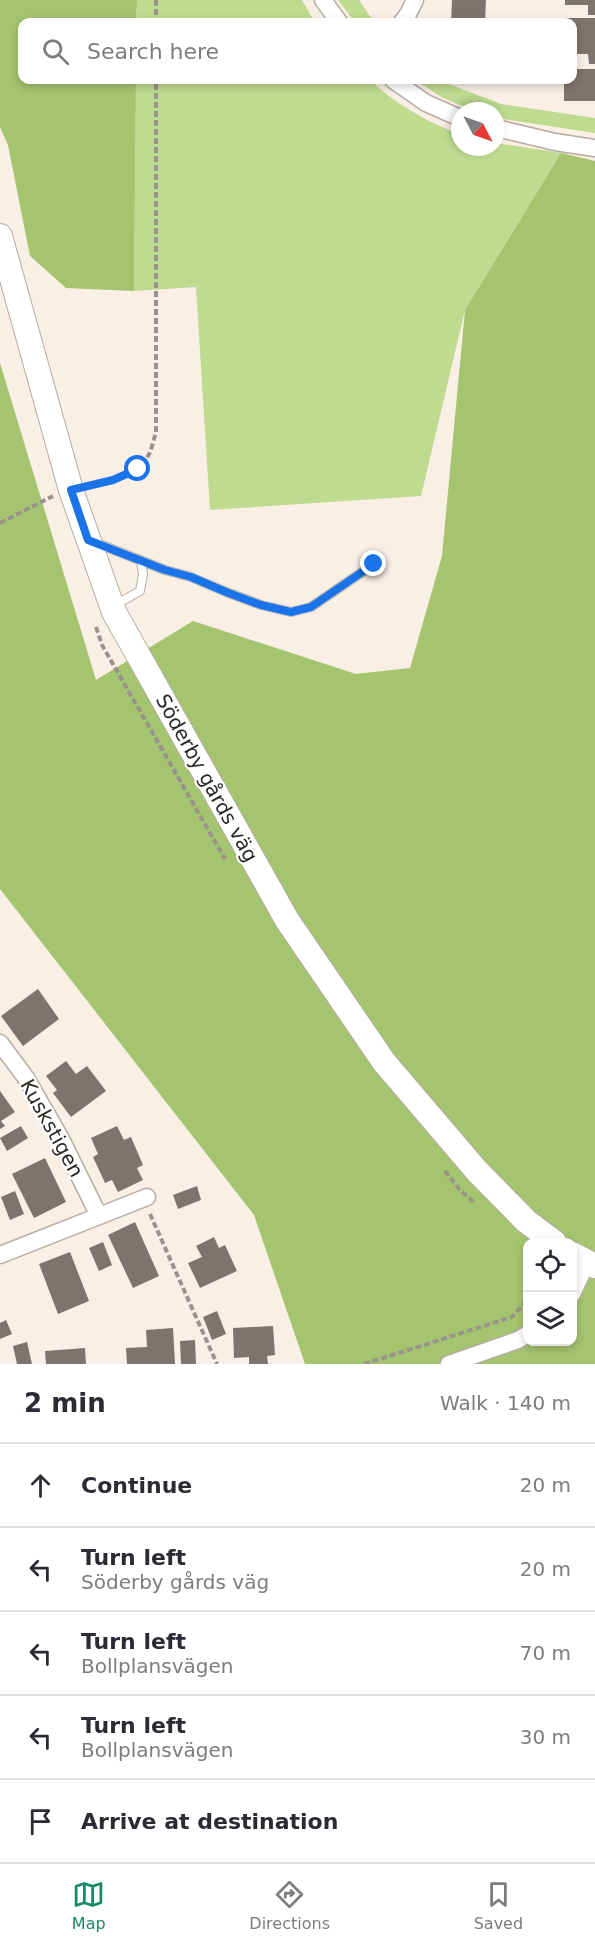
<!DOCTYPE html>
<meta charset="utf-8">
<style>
:root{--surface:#fff;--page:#f2f2f3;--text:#2b2b33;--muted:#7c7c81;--line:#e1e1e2;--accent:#178968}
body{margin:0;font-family:"DejaVu Sans",sans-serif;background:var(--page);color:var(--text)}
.controls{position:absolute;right:18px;bottom:18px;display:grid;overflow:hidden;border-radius:12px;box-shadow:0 3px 9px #0003}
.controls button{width:54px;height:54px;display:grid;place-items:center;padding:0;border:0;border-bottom:2px solid var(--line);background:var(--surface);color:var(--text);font:30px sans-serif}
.compass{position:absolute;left:451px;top:102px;width:54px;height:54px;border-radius:50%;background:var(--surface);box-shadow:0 3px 9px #0003;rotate:131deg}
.stop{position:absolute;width:18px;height:18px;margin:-14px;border:4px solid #1a73e8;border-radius:50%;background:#fff}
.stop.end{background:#1a73e8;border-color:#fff;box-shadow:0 2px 6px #0008}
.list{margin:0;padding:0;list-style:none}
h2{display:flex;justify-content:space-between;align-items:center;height:78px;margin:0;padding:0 24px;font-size:26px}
h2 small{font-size:20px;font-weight:400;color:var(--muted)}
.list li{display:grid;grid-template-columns:39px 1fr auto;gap:18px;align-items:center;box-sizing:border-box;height:84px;padding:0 24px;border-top:2px solid var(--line)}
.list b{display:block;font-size:22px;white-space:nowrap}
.list p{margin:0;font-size:20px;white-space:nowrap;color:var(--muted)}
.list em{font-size:20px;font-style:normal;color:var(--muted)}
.icon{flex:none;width:33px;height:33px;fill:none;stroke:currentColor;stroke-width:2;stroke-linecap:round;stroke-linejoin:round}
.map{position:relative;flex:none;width:595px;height:1364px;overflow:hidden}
.search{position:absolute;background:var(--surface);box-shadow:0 3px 9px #0003;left:18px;right:18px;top:18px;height:66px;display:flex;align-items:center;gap:15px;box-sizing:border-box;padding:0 21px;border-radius:12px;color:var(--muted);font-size:22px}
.sheet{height:498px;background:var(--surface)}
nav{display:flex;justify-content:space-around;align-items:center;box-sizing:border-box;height:84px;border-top:2px solid var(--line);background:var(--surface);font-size:16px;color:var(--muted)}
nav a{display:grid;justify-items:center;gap:3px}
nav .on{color:var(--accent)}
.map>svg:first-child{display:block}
</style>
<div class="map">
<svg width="595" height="1364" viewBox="0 0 595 1364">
<rect width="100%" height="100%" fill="#f9efe5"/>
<path fill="#bedb8f" d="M137 0H302L311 16 316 22H136Z
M338 0H359L374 22H355Z
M136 80H370C396 104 426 122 460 134V147H496V143L561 153 465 310 421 496 210 510 196 287 134 291Z
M415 80H438L501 104 595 118V133L496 118V111H476L443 98Z"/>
<path fill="#a4c46f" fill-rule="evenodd" d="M0 0H137L136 22H22V80H136L134 291 66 288 30 256 8 145 0 127Z
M561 153 595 161V1364H305L254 1215 0 889V363L96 680 193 621 356 674 410 668 442 556 465 310ZM528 1242H572V1342H528Z"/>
<path fill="#7f736d" d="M452 0H486L485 22H451Z
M565 0H595V15H588V5H565Z
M565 18H595V64H589L588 54H572V22H565Z
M572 69H595V101H564V80H572Z
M38 989 59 1019 23 1046 1 1016Z
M66 1061 76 1074 87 1066 106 1091 71 1117 53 1093 57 1090 46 1076Z
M0 1091 15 1112 1 1121 5 1126 0 1129Z
M21 1126 28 1138 7 1151 0 1138Z
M117 1126 124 1140 131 1137 143 1165 137 1168 143 1180 118 1192 112 1180 105 1183 93 1157 98 1154 91 1138Z
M45 1158 66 1202 34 1218 12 1174Z
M197 1186 201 1200 178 1209 173 1195Z
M15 1191 24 1214 10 1220 1 1197Z
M135 1222 159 1276 133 1288 108 1235Z
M214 1237 219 1248 225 1245 237 1271 200 1288 188 1263 202 1257 196 1246Z
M103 1242 112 1265 99 1271 89 1248Z
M70 1252 89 1301 58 1314 39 1264Z
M217 1311 226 1334 212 1340 203 1317Z
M6 1320 12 1334 0 1339V1323Z
M273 1326 275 1355 267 1356 268 1364H249V1357L234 1358 233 1328Z
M173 1328 175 1364H127L126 1348 147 1347 146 1330Z
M195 1340 196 1364H181L180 1341Z
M27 1342 32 1364H17L13 1346Z
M85 1348 86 1364H46L45 1351Z"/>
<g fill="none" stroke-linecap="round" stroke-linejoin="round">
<g stroke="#b5aca2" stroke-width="10">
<path id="service" d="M94 542 165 570 191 577 226 592 261 605 291 612 311 607 374 564
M115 605 140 591 143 574 141 561"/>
</g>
<g stroke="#b5aca2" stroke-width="19">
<path id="minor" d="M323 0 339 22
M402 22 408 14 415 0
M393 80 426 103 460 118
M496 128 555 142 595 148
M0 1043 26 1078 61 1139 99 1216 0 1255
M99 1216 147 1197
M572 1294 587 1262
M449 1364 518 1340 528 1334"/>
</g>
<g stroke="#b5aca2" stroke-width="26">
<path id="secondary" d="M0 236 71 490 114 612 287 920 384 1062 477 1171 526 1221 554 1242
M572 1254 595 1266"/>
</g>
<path stroke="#9a938c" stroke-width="4" stroke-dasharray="6 3" stroke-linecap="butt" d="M156 0V22
M92 485C112 480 136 475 148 456 152 450 153 440 156 433V80
M0 523 53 496
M96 627 102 645 225 859
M445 1171 460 1190 475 1203
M150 1214 217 1364
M364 1364 512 1317 528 1299"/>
<use href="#service" stroke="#fff" stroke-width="8"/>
<use href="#minor" stroke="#fff" stroke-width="16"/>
<use href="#secondary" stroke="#fff" stroke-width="24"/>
</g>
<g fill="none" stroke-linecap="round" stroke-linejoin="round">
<path stroke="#1a73e8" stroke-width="8" d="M138 469 113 480 71 490 88 540 165 570 191 577 226 592 261 605 291 612 311 607 374 564"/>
</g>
<g text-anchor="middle" stroke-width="4.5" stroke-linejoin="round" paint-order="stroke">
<g font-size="20" fill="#2c2824" stroke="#fefefe">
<text transform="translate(207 778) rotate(61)" y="7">Söderby gårds väg</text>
<text transform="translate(52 1128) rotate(61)" y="7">Kuskstigen</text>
</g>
</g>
</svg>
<div class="controls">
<button><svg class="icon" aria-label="locate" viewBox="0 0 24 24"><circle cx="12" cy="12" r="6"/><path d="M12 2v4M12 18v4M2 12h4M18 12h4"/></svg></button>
<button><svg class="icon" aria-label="layers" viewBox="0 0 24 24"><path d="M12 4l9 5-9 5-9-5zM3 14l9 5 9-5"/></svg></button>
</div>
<svg class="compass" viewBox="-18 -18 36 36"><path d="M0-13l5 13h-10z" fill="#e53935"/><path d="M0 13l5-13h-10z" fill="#7c7c81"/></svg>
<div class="stop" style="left:138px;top:469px"></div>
<div class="stop end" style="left:374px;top:564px"></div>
<div class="search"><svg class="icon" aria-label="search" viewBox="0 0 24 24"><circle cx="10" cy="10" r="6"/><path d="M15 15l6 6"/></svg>Search here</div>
</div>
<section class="sheet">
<h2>2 min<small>Walk · 140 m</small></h2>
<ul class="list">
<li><svg class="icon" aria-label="ahead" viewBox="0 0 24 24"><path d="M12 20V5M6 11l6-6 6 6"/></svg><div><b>Continue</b></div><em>20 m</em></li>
<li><svg class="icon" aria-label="left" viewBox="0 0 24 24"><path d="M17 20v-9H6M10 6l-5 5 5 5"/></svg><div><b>Turn left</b><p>Söderby gårds väg</p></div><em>20 m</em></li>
<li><svg class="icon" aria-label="left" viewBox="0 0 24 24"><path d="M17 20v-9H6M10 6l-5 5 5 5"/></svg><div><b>Turn left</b><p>Bollplansvägen</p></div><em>70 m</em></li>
<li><svg class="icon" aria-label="left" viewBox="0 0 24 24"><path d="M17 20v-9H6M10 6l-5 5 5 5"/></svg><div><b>Turn left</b><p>Bollplansvägen</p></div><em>30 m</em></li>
<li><svg class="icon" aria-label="arrive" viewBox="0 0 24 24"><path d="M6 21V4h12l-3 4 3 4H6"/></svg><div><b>Arrive at destination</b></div></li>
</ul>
</section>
<nav>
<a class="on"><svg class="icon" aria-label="map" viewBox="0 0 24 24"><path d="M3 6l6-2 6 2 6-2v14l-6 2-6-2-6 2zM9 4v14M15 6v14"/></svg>Map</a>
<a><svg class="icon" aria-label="directions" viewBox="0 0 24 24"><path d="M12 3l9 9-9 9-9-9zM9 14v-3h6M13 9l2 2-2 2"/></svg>Directions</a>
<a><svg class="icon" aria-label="saved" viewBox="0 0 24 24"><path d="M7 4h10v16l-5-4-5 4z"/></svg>Saved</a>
</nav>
